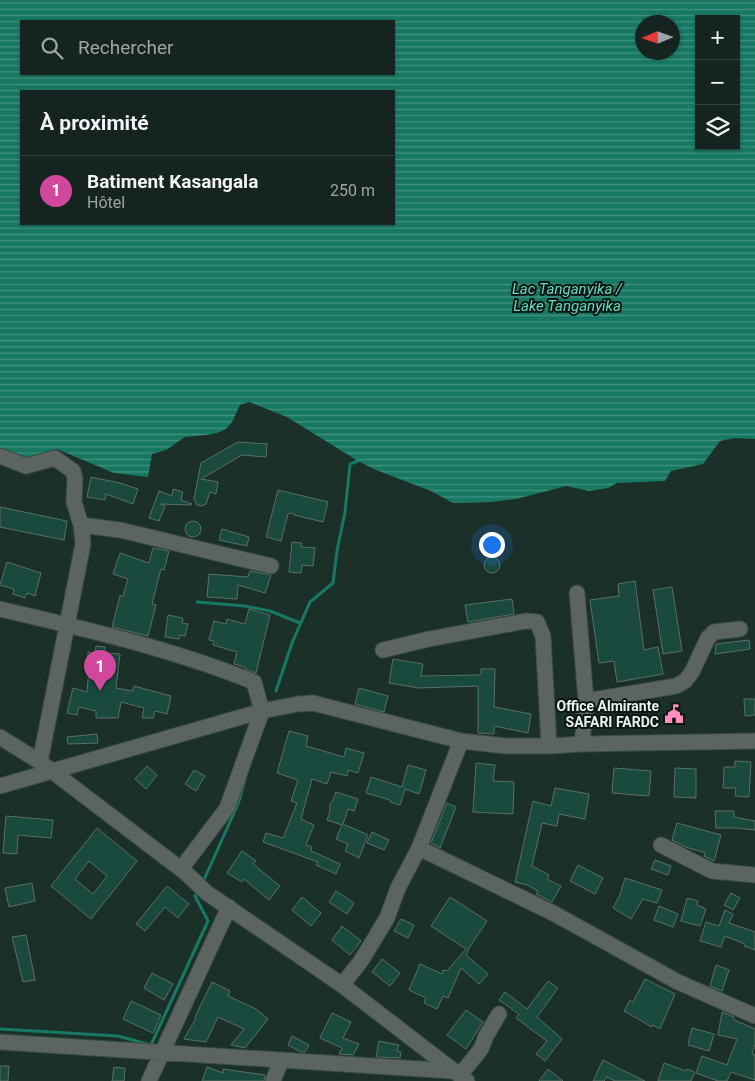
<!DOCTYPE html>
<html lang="fr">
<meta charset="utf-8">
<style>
:root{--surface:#152420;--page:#1e2c29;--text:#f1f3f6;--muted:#9da4a5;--line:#34413e;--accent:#fd8ebf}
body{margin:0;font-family:Roboto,sans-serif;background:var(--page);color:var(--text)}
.controls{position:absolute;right:15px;top:15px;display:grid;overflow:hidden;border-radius:0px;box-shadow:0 1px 4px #0004}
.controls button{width:45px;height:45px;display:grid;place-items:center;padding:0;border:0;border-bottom:1px solid var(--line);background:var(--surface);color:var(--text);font:25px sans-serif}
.compass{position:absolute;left:635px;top:15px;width:45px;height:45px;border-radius:50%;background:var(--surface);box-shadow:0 1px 4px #0004;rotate:268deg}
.you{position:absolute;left:491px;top:544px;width:18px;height:18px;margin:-12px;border:4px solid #fff;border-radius:50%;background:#1a73e8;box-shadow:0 0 0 8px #1a73e833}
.badge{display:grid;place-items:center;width:32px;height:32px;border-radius:50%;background:var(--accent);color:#fff;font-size:16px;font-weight:700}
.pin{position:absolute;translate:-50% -41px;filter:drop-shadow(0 1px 2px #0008)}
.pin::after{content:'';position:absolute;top:26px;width:18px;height:15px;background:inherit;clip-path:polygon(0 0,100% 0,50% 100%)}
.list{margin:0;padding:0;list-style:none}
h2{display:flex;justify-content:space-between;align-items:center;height:65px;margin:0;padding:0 20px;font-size:21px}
h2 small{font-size:16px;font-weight:400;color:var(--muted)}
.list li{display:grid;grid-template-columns:32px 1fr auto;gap:15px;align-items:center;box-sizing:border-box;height:70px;padding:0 20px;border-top:1px solid var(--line)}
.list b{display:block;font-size:19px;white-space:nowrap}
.list p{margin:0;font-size:16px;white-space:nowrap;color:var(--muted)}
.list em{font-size:16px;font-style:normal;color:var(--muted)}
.icon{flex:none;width:28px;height:28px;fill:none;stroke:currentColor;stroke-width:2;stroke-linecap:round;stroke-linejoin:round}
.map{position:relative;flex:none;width:755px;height:1081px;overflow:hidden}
.search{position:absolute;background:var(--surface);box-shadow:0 1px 4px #0004;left:20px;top:20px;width:375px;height:55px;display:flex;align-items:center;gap:12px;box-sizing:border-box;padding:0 18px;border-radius:0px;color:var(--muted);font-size:19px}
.panel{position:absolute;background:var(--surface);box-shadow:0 1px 4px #0004;left:20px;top:90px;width:375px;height:135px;border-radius:0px}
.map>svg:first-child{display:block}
</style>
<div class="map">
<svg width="755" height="1081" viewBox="0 0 755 1081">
<defs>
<pattern id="water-rules" width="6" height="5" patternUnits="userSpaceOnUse" patternTransform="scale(1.25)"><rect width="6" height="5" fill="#177863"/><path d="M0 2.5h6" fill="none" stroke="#449281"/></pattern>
</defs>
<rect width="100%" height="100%" fill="#1c302a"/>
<path fill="url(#water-rules)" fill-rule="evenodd" d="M0 0H755V439L734 438 720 441 703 464 671 471 665 481 617 483 608 488 589 491 566 486 516 499 491 502 453 503 431 491 376 470 358 461 287 417 249 402 240 405 232 422 226 429 217 433 206 435 185 437 166 450 152 454 148 477 114 473 57 449 27 458 0 448ZM699 19H736V146H699ZM21 21H394V74H21ZM642 22H672V52H642ZM21 91H394V224H21Z"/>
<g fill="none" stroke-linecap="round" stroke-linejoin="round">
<path stroke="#177863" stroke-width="3" d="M197 602 245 606 270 611 300 623
M276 691 292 643 310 602 333 583 337 551 345 512 350 464 358 461
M203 882 238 804 245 780
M0 1029 118 1036 151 1045 208 921 195 896 198 890"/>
</g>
<path fill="#1a493d" stroke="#596f68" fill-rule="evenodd" d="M238 442 267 444 266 457 242 455 201 479 218 482 216 494 210 492 206 504 202 506 197 505 194 499 201 463Z
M91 477 120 483 138 489 133 504 106 494 105 500 87 497Z
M173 489 183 492 181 500 192 504 191 505 160 504 165 506 159 521 149 518 159 491 172 496Z
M278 490 328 502 323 522 294 515V514L290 513 288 514 281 541 266 537Z
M0 507 67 521 64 540 0 527Z
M185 529a8 8 0 1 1 16 0a8 8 0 1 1-16 0Z
M222 529 249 537 247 546 219 540Z
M292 542 302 543 301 547 315 548 313 566 302 565 301 573 289 572Z
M153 548 169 551 164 570 161 569 155 592 152 604 156 605 148 636 112 627 120 596H123L128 579 113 574 120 553 149 563Z
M484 565a8 8 0 1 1 16 0a8 8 0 1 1-16 0Z
M7 562 41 573 35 596 27 593 25 598 13 594 14 589 0 585Z
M250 571 271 575 265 593 238 585 237 599 207 597 209 574 248 577Z
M635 581 644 650 658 647 663 674 617 682 614 661 599 663 590 600 619 596 618 584Z
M672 587 682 651 663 654 653 590Z
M512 599 514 614 468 622 465 605Z
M249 609 270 615 256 673 245 669V667L234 664 237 652 213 645 214 641 209 640 214 621 226 624 227 619 245 624Z
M168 615 183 618 182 623 188 624 185 636 180 635 179 639 165 637Z
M749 640 750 649 715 654 716 644Z
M96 646 105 647V653L120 654 116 688 133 691 134 686 171 696 167 714 155 711 153 718H142L144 708 121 702 118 718H96V711L79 707 77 715 67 713 73 688 87 692 89 669 87 668 88 652 95 653Z
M393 659 423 664 421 676 478 675 481 674V669H495L494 707 531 714 528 733 494 726V734L478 733V686L419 688 389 683Z
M359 688 388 696 384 712 355 704Z
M744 699H755V715L745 716Z
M289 731 308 736 306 746 344 757 346 748 364 753 358 773 348 770 347 776 331 772 327 784 312 779 301 819 314 825 306 845 312 847 311 851 340 864 336 874 316 865 318 862 263 842 266 833 283 838 297 803 291 801 298 780 277 773Z
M97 734 98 743 68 744 67 737Z
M735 761 751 762 749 797 735 796 736 788H723L724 767H735Z
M476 763 495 765 493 781 514 782 513 814 473 812Z
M408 765 426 770 419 794 405 789 400 805 390 802V800L366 793 371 777 402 787Z
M147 766 157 775 146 789 135 779Z
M614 768 651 771 649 796 612 793Z
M675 768 696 769V798L674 797Z
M194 770 205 776 196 791 185 784Z
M555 788 589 794 585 819 559 814 557 826 542 823 532 866 549 875 547 879 561 886 552 902 536 894 538 891 527 885 515 882 533 801 551 806Z
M336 792 358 799 354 811 348 809 343 824 368 835 359 858 345 851 348 844 336 839 342 825 327 820 330 812V804L333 800Z
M447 803 456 807 440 848 431 843Z
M715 811H734V817L755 821V830L737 828H716Z
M6 816 53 820 51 838 18 835 17 854 3 853Z
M677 823 721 835 714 861 704 856 705 853 686 847 672 840Z
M97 828 137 861 91 919 51 886ZM89 861 107 876 93 894 75 879Z
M372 832 389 840 384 850 367 843Z
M242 851 256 861 253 864 280 886 269 900 244 879 242 882 227 873Z
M655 860 671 866 668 875 651 869Z
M578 865 603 878 595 894 570 881Z
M625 878 662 890 657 903 643 899 631 919 613 908 620 895Z
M32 883 35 901 9 907 5 888Z
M167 886 189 904 178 918 165 907 145 931 136 924Z
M336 891 354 903 347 914 329 902Z
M731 893 740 898 733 910 724 905Z
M302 897 321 913 311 926 292 910Z
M450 897 487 921 469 948 466 955 488 974 479 984 461 968 448 998 443 996 437 1009 424 1003 426 998 409 990 420 964 442 974 443 970 447 971 466 949 431 926Z
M687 898 698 901 697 905 706 909 700 926 681 921Z
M659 906 678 914 673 927 654 920Z
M725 910 733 914 729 923 755 932V950L744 946 745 944 725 936 721 947 700 941 706 922 719 926Z
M401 919 414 925 408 938 394 931Z
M342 926 361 941 350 955 332 940Z
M26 935 35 980 23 982 12 937Z
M382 959 400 973 390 986 372 972Z
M716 965 729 970 722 991 710 986Z
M152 973 173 984 164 1000 144 988Z
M645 979 675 994 660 1029 653 1025 652 1027 624 1011 630 1000 633 1002Z
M548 981 558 988 537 1017 562 1039 545 1061 536 1054 547 1041 516 1018 519 1014 499 1000 505 992 527 1009Z
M212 982 230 991 228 996 256 1009 268 1019 245 1048 231 1045 244 1029 218 1017 206 1042 184 1039 196 1018 195 1017Z
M131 1001 161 1015 153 1033 123 1019Z
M466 1010 483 1022 466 1049 447 1035Z
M722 1012 734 1017V1020L755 1029V1044L752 1054 755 1055V1080L731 1072 727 1081H718L696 1073 702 1056 727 1065 737 1039 718 1035Z
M332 1013 351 1022 343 1038 359 1044 353 1055 339 1054 342 1048 320 1038Z
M692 1028 714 1034 709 1051 688 1045Z
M292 1036 309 1045 305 1052H301L288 1045Z
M379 1041 399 1045 397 1051 401 1052 400 1058 376 1057Z
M603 1060 618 1068 645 1081H615L607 1077 604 1081H593Z
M664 1063 686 1071 687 1069 695 1072 691 1081H658Z
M0 1066H9L8 1081H0Z
M114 1067 125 1068 124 1081H112Z
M207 1067 223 1073V1069L265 1075 264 1081H202Z
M548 1069 563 1081H539Z"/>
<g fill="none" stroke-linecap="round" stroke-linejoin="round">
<g stroke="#384b45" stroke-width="17">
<path id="minor" d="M0 456 26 466 55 458 73 471 75 478 74 502 81 525 83 544 40 762
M81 525 120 530 271 566
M577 593 586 701 582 744
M0 609C85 629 173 649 254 682L262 711 227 808 181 869
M383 650 429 639 526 621 537 622 543 636 549 746
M586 701 676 686 685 681 692 672 708 638 714 632 740 629
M0 737 40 762 186 873 207 893 342 985 467 1081
M0 786 262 711 298 704 313 703 461 741 506 746H549L582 744 755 741
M661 845 712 871 755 875
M419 848 553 913 678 982 755 1016
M342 985 361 961 387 918 398 888 419 848 461 741
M0 1042 452 1071
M460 1075 481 1049 486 1036 499 1014
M149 1081 229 907
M273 1081 281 1061"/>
</g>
<use href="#minor" stroke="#5b6461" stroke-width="15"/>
</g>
<defs>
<g id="civic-bare" transform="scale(1.5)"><path d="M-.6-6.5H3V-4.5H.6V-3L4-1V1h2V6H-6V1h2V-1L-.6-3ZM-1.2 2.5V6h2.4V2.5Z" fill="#fd8ebf" stroke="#0d1613" stroke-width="2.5" paint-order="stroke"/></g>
</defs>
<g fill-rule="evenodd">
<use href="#civic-bare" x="674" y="714"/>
</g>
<g text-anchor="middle" stroke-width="4" stroke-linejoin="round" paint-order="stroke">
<g font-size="14" font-weight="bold" fill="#e7f3ee" stroke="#0d1613" text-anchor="end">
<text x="659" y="711">Office Almirante<tspan x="659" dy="16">SAFARI FARDC</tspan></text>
</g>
<g font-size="15" font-style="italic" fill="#5edcbc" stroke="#0d1613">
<text x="567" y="294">Lac Tanganyika /<tspan x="567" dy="17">Lake Tanganyika</tspan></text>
</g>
</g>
</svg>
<div class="controls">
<button>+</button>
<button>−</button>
<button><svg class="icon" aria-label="layers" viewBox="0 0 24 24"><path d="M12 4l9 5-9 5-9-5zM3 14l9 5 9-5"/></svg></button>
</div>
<svg class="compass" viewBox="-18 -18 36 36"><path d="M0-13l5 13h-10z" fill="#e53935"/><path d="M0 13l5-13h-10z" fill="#9da4a5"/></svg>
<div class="you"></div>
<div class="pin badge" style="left:100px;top:691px;background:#d1479c">1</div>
<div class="search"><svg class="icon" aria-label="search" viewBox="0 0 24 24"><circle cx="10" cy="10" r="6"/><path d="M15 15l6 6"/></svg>Rechercher</div>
<section class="panel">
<h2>À proximité<small></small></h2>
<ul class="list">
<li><span class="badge" style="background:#d1479c">1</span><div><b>Batiment Kasangala</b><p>Hôtel</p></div><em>250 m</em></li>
</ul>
</section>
</div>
